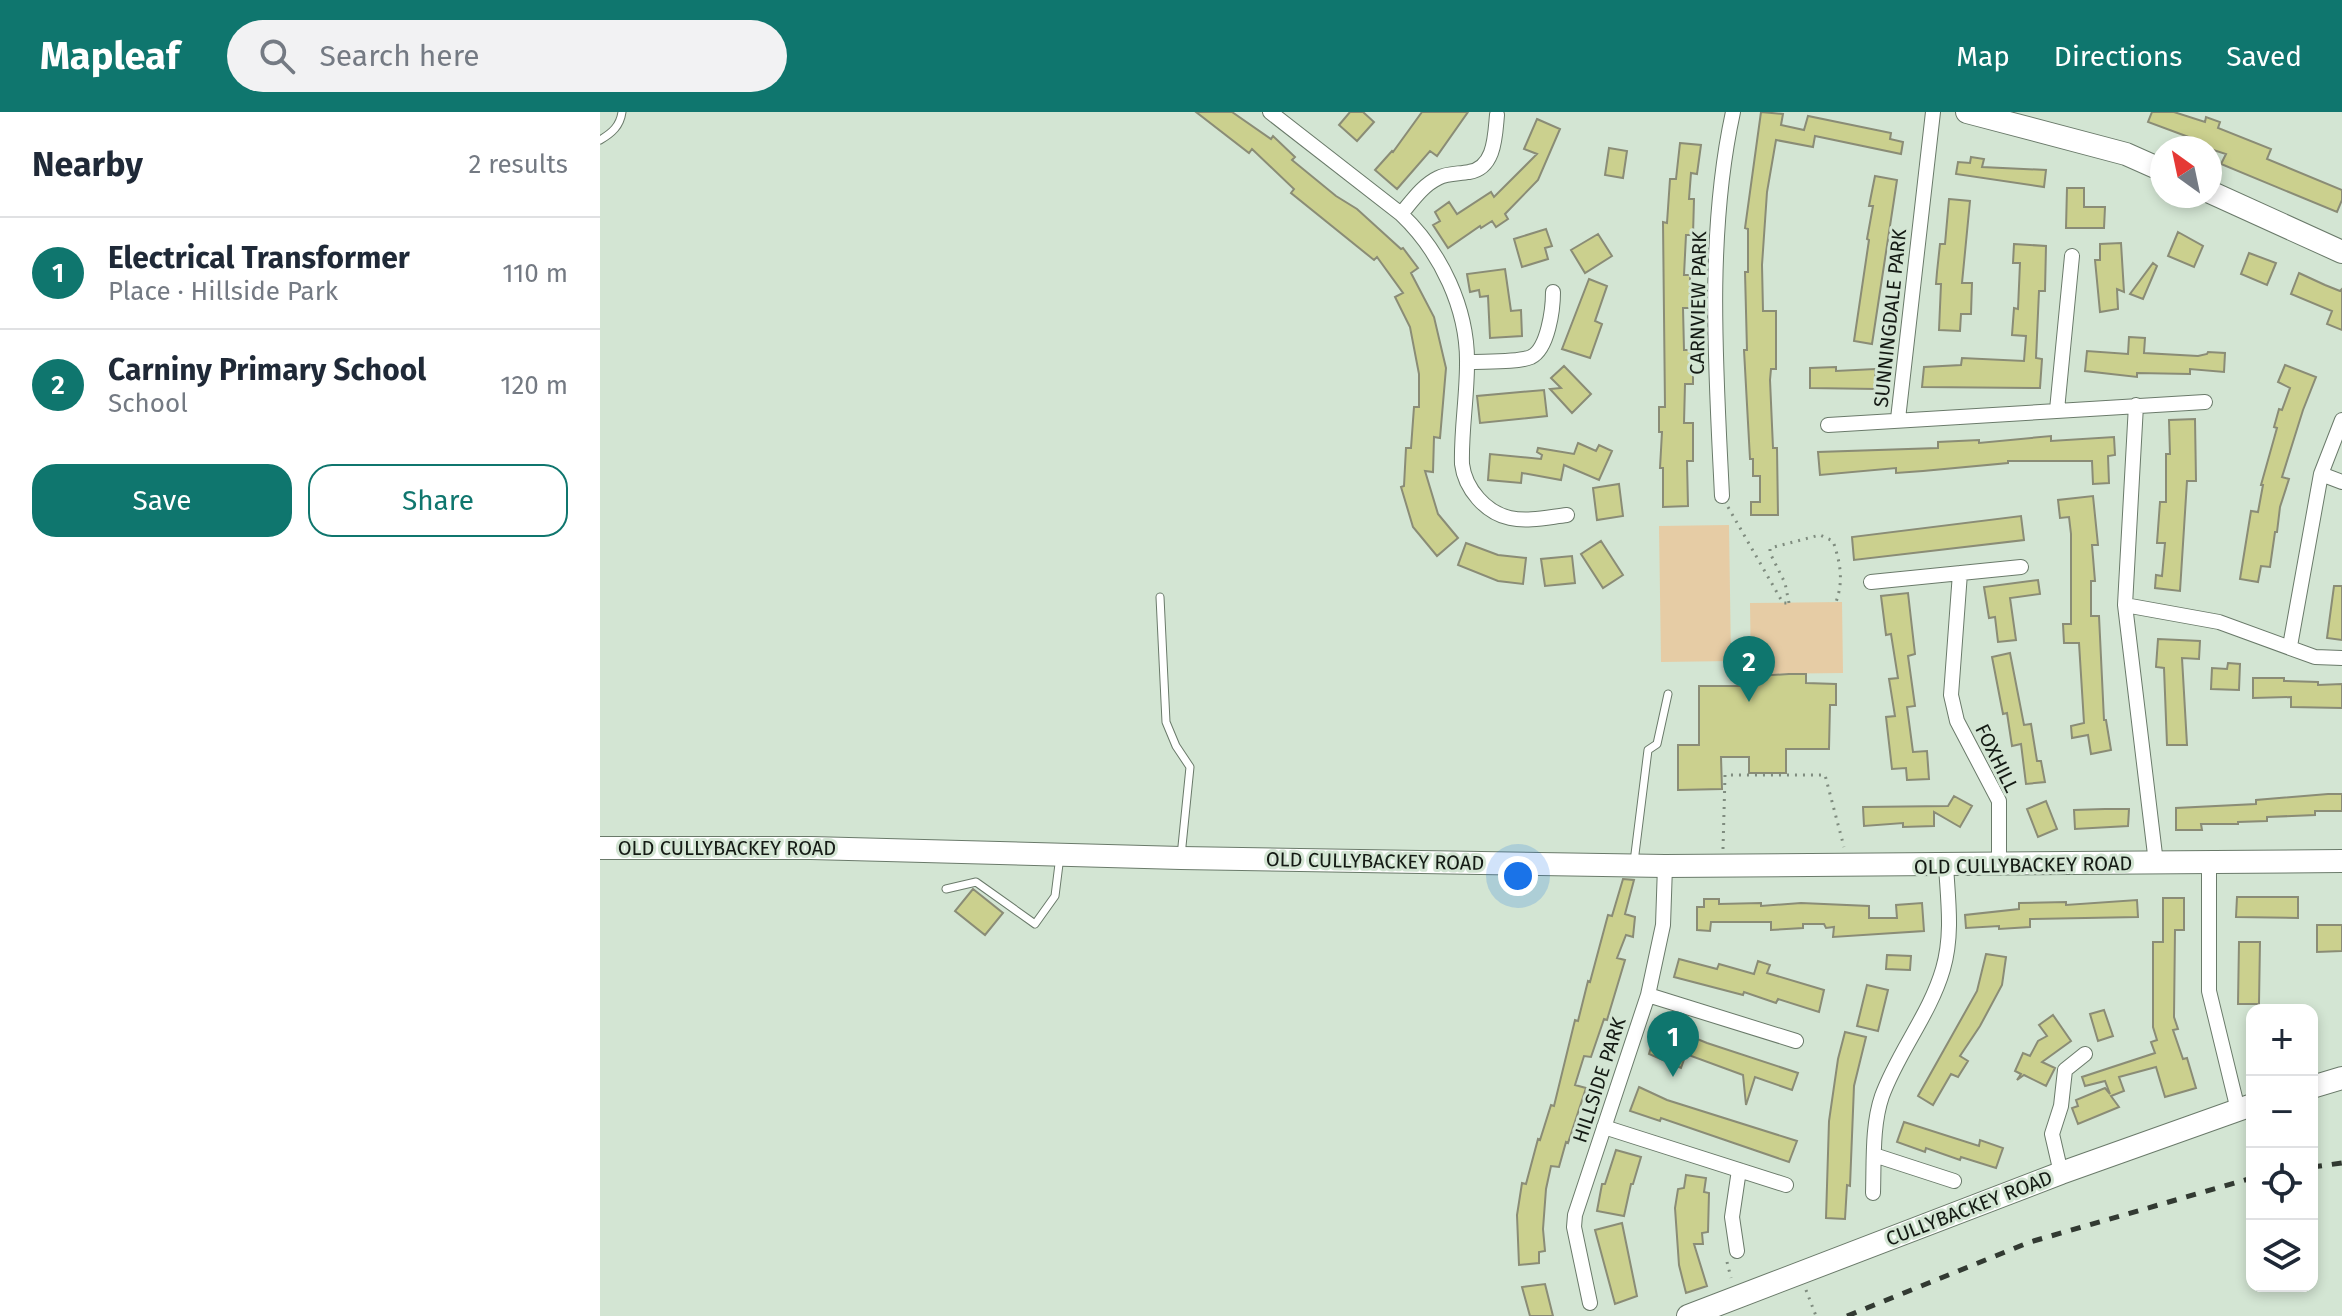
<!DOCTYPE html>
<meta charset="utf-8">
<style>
:root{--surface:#fff;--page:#f2f2f3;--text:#1f2937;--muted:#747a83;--line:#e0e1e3;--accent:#0f766e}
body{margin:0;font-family:"Fira Sans",sans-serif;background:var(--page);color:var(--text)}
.controls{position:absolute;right:24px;bottom:24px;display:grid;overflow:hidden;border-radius:16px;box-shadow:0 4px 12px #0003}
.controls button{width:72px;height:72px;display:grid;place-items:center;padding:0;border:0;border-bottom:2px solid var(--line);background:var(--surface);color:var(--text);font:40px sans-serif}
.compass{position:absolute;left:1550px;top:24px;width:72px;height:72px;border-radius:50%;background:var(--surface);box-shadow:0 4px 12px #0003;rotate:327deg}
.you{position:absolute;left:918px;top:764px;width:28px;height:28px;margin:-20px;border:6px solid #fff;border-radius:50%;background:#1a73e8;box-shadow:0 0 0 12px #1a73e833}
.badge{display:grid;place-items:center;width:52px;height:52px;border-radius:50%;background:var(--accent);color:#fff;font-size:26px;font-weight:700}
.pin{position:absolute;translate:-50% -66px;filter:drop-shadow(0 2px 4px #0008)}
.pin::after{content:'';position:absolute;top:42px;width:28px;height:24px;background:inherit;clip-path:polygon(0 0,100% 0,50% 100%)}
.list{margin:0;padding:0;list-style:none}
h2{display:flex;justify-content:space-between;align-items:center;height:104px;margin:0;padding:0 32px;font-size:34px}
h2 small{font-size:26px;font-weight:400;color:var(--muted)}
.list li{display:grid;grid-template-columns:52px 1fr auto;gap:24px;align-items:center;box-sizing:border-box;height:112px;padding:0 32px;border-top:2px solid var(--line)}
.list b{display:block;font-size:30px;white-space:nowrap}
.list p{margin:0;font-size:26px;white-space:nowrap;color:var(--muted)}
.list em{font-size:26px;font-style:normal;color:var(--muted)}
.actions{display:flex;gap:16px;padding:24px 32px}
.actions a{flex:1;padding:18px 0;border:2px solid var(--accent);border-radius:24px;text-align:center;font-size:28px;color:var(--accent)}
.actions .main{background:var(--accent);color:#fff}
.icon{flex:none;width:44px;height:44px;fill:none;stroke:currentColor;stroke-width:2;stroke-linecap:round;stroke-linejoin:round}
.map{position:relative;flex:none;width:1742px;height:1204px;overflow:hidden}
header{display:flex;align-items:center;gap:48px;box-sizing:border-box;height:112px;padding:0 40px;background:var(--accent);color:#fff}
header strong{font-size:38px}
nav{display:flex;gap:44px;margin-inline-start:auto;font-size:28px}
.search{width:560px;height:72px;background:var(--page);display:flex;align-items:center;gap:20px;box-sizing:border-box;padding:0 28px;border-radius:44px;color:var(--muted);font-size:30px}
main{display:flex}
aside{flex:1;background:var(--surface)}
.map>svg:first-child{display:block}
</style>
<header>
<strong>Mapleaf</strong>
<div class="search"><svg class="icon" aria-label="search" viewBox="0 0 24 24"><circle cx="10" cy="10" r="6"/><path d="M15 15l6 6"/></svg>Search here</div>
<nav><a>Map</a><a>Directions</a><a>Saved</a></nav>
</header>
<main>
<aside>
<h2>Nearby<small>2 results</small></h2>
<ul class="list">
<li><span class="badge">1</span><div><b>Electrical Transformer</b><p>Place · Hillside Park</p></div><em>110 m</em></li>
<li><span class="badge">2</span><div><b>Carniny Primary School</b><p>School</p></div><em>120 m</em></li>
</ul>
<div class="actions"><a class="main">Save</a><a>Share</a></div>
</aside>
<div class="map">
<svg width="1742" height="1204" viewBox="0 0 1742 1204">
<rect width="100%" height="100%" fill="#d3e5d3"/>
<path fill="#e6cca5" d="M1129 413 1131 549 1061 550 1059 414Z
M1242 490 1243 561 1151 562 1150 491Z"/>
<path fill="#cbd08e" stroke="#8a8c76" stroke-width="2" d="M596 0H632L671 27 673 24 695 45 692 48 736 84 757 97 801 137 803 136 818 156 811 161 834 205 846 256 840 326 834 325 833 360 825 359 838 402 858 426 837 444 813 415 801 375 804 374 806 336H811L814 295H819V262L810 215 795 185 803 181 777 145 774 148 691 81 694 77 652 37 649 41Z
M750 0H763L774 10 757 29 739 13Z
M822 0H868L837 44 830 39 797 77 775 58 792 39 793 40Z
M1161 0 1183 2 1181 13 1204 18 1208 4 1291 21 1290 27 1303 30 1301 42 1215 24 1213 35 1176 28 1167 80 1162 153 1163 199H1176V257H1171L1170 268 1173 336H1177L1178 403H1151V390H1160V364H1153V347H1150L1144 238H1147L1145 160H1148V117L1145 116Z
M1552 0H1574L1605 10 1606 5 1620 10 1618 16 1671 37 1667 47 1742 78V88L1737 100 1621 52 1626 42 1601 34 1602 30 1548 10Z
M937 7 960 17 938 68 905 102 908 107 896 115 892 109 881 116 880 114 848 136 833 113 840 109 835 100 849 90 857 102 891 80 894 85 937 42 924 37Z
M1080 31 1101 33 1097 62 1091 61 1089 87H1094L1093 123H1086L1084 163H1090V196H1083L1084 238H1093V272H1085L1084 311H1093V349H1087L1088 394 1063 395V356H1060L1062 320H1059V295H1065L1063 110 1067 111 1070 67H1076Z
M1009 36 1027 39 1023 66 1005 63Z
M1371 45 1384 47 1382 55 1446 58 1444 75 1356 62 1358 50 1370 51Z
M1275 64 1297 68 1272 232 1254 229 1269 128 1267 127 1273 94H1269Z
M1467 76H1484V95H1505L1504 116H1466Z
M1349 87 1370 89 1362 171H1372L1371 202H1361L1360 219 1339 218 1341 172H1336L1337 160 1340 132H1345Z
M946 117 952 134 945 136 948 147 922 155 914 127Z
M1578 120 1603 134 1594 155 1568 144Z
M998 122 1012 144 985 161 971 138Z
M1521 131 1524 180 1517 177 1518 197 1500 200 1495 148H1500V132Z
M1414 132 1446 134 1445 179H1439L1436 246 1442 247 1440 276 1322 275 1324 255 1361 253 1362 246 1424 249 1426 224 1412 223 1414 196 1418 197 1420 151H1413Z
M1649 141 1676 151 1667 173 1641 162Z
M1553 151 1557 154 1543 187 1530 182Z
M905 157 911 199 921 198 922 224 890 226 888 184 880 185 879 178 870 180 867 162Z
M1699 161 1725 173 1740 179 1742 177V218L1727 212 1732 199 1691 182Z
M989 167 1007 174 995 209 1002 212 990 246 962 237Z
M1529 225 1545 226 1544 241 1598 244 1607 242 1608 240 1625 241 1624 260 1590 257V262L1537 261V265L1485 259 1487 239 1528 242Z
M1685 253 1716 265 1703 298 1682 365 1689 367 1680 395 1677 420H1675L1670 455 1661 454 1658 470 1640 467 1651 399 1658 400 1663 373H1661L1677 316 1674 315 1679 297 1682 298 1690 276 1678 270Z
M964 254 991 282 972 301 950 277 961 276 951 266Z
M1236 255V259L1275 257 1276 277 1210 276V256Z
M944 278 947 304 880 311 877 284Z
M1595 307 1596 369H1587L1580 479 1555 476 1556 463 1562 464 1565 431H1557L1560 390H1566V342H1570L1569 308Z
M1451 324V329L1514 325 1515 343 1508 344 1509 371 1493 372 1492 349H1408V351L1323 359 1296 361V356L1220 363 1218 340 1338 336V330L1379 328V331Z
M978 331 996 339 999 333 1012 339 999 368 964 353 961 368 922 361 921 371 888 368 890 342 941 347 942 343 937 340 938 336 974 342Z
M1019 372 1023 404 997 408 993 376Z
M1493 384 1498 433H1492L1495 469H1491V504H1499L1504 608H1506L1511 638 1491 642 1488 623 1472 626 1471 614 1484 611 1479 531H1464L1463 512H1471V422L1469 405 1460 406 1458 388Z
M1421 404 1424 428 1254 448 1252 425Z
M1001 429 1023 463 1003 476 981 442Z
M866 431 898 443 926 446 923 472 898 469 858 453Z
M972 444 975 471 945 474 941 447Z
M1438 468 1440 482 1410 486 1416 528 1398 530 1395 505 1389 506 1384 475Z
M1734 474H1742V528L1727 526Z
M1308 481 1315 542 1308 544 1315 594 1307 595 1313 640 1327 639 1329 667 1307 668 1306 656 1292 657 1286 605 1295 604 1289 567 1298 566 1291 522 1286 523 1281 484Z
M1558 527 1600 529 1599 547 1582 546 1587 633H1567L1564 556 1556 555Z
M1410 541 1424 613 1431 612 1437 649H1441L1445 670 1426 672 1421 632 1412 634 1407 601 1403 602 1392 545Z
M1628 551 1640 552 1639 578 1611 577 1612 556 1627 557Z
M1189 562H1206V571L1236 572V593H1230L1229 637H1186V661H1149V645H1121L1122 677 1078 678V633H1099V574H1139V565Z
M1653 566H1684V569L1718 570V573L1742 572V596L1691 595V585L1653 586Z
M1728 682H1742V699H1715V703L1667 705V709L1638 710V712H1601L1602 718H1576V696L1656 692V688Z
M1354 684 1372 694 1360 715 1334 700V714L1303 715V711L1264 714 1263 695 1348 694Z
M1446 689 1457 717 1438 725 1427 697Z
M1505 697H1529L1528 714 1475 717 1474 698Z
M1023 767 1034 768 1025 802 1035 805 1033 825 1026 823 1017 846 1025 848 1007 908 1004 907 991 945 984 944 975 973 986 976 968 1031 966 1030 959 1055 951 1054 946 1077 943 1117 945 1139 939 1140V1151L919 1153 917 1103 922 1071 926 1072 938 1027 940 1028 951 993 954 994 975 908 978 909 988 869 990 870 1008 803 1012 804Z
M373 777 403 801 385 823 355 799Z
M1637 785H1698V806L1636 805Z
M1563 786H1584V818H1575L1574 905 1578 917 1573 918 1583 947 1587 946 1596 976 1565 985 1556 955 1519 965 1524 979 1511 984 1519 995 1478 1012 1472 996 1478 994 1476 988 1505 976 1510 982 1505 969 1485 974 1482 965 1555 941 1551 930 1557 928 1553 915V830H1563Z
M1104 787H1119V792L1161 791V794L1201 791 1269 794V806H1297L1296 793 1322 791 1324 819 1233 825 1234 815 1226 816 1224 812H1203V816L1171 818V810H1111L1110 819 1097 818V795H1104Z
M1537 788 1538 805 1430 807V815L1399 817V814L1366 816 1365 803 1419 797V791L1466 790V793Z
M1717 813H1742V839L1717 840Z
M1639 830H1660L1659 892H1638Z
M1386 842 1406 845 1402 873 1380 914 1360 944 1368 949 1358 965 1351 962 1333 993 1318 984 1377 879Z
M1287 843 1311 844 1310 858 1286 857Z
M1079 847 1117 857 1119 852 1154 862 1158 849 1170 853 1167 861 1224 878 1219 900 1178 887 1176 891 1144 880 1143 883 1074 865Z
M1267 873 1288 878 1278 919 1257 914Z
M1504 898 1513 924 1498 929 1490 902Z
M1453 903 1471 929 1442 950 1455 956 1446 974 1424 963 1417 968 1421 962 1415 959 1423 941 1430 944 1438 929 1447 924 1439 913Z
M1058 911 1107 931 1198 961 1192 978 1155 965 1146 993 1143 963 1086 942 1081 956 1049 942Z
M1245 920 1266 925 1254 974 1250 1074 1247 1073 1245 1107 1226 1106 1229 1009 1238 947Z
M1039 975 1067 988 1197 1029 1189 1050 1061 1006 1060 1009 1030 999Z
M1304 1010 1379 1034 1380 1028 1403 1036 1396 1056 1361 1045 1360 1048 1326 1036 1325 1040 1297 1030Z
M1016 1038 1041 1045 1033 1072H1031L1024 1104 997 1099 1002 1072H1005Z
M1086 1063 1106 1066 1104 1080 1109 1081 1108 1120 1102 1121 1103 1132H1094L1107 1174 1086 1181 1079 1153 1075 1096 1078 1077 1084 1076Z
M1022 1111 1037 1184 1015 1192 995 1118Z
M945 1172 953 1204H930L922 1175Z"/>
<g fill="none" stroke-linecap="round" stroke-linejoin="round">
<g stroke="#6a7a6a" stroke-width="9">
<path id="lane" d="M0 28C12 21 20 14 22 0
M560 485 566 610 576 634 590 655 581 744
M1034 750 1048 638 1057 632 1068 582
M346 777 376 770 435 812 455 784 460 744"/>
</g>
<g stroke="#6a7a6a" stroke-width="16">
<path id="street" d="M670 0 801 102C841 140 868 197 867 252 867 286 861 319 862 352 865 377 886 401 910 406 928 410 949 405 967 403
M801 102C812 89 823 73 838 66 847 61 859 62 869 60 895 56 895 24 897 3
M868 250C884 249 917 251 931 245 948 237 953 197 953 180
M1536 293 1525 493 1556 751
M1457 298 1472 144
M1298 307 1333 0
M1228 313 1605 290
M1721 362 1742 370
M1122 384C1116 258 1106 124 1133 0
M1360 461 1351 583 1357 609 1399 689V753
M1271 470 1421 455
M1525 493 1619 510 1715 545 1742 546
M1690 534 1721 362 1742 308
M1609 750V879L1638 998
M1048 883 1196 929
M1004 1015 1186 1073
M1274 1043 1354 1069
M1461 1061 1452 1022 1461 994 1465 958 1485 942
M1273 1081C1274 1049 1272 1013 1282 984 1298 940 1330 902 1343 857 1353 823 1348 788 1346 754
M1137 1139 1132 1105 1139 1058
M990 1191 974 1115 975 1103 1048 883 1063 813 1065 754"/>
</g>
<g stroke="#6a7a6a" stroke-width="24">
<path id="secondary" d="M1367 0 1526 42 1562 58
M1610 80 1742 140
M0 736H211L581 746 1065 754 1742 749
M1712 975 1742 966
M1088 1204 1461 1061 1652 993"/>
</g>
<path stroke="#7f8c7f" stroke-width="3" stroke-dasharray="2 6" stroke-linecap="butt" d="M1128 395 1183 491H1189
M1189 491 1185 471 1170 441V436L1220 423 1233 429C1240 450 1244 468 1236 490
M1123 737 1125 663H1225L1244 735
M1127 1150 1131 1166
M1206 1178 1216 1204"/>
<use href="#lane" stroke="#fff" stroke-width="7"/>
<use href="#street" stroke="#fff" stroke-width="14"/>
<use href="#secondary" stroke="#fff" stroke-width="22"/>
<path stroke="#323a32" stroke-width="5" stroke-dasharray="10 10" stroke-linecap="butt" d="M1712 1055 1742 1051
M1247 1204 1430 1130 1652 1066"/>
</g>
<g text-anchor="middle" stroke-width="6" stroke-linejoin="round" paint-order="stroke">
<g font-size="20" fill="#141a14" stroke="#d3e5d3">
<text transform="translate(1098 191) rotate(-89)" y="7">CARNVIEW PARK</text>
<text transform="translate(1290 206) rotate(-84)" y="7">SUNNINGDALE PARK</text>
<text transform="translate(1397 646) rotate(64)" y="7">FOXHILL</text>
<text x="127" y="743">OLD CULLYBACKEY ROAD</text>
<text transform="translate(775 749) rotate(1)" y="7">OLD CULLYBACKEY ROAD</text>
<text transform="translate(1423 753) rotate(-1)" y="7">OLD CULLYBACKEY ROAD</text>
<text transform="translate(999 968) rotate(-72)" y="7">HILLSIDE PARK</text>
<text transform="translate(1369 1096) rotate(-21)" y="7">CULLYBACKEY ROAD</text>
</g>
</g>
</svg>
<div class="controls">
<button>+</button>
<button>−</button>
<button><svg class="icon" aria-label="locate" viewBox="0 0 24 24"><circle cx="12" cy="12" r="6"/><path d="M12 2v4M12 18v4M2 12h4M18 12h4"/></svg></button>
<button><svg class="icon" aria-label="layers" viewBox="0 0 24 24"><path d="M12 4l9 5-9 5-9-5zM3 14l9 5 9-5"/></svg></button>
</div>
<svg class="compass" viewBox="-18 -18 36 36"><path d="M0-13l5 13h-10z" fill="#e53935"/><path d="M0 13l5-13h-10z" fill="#747a83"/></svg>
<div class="you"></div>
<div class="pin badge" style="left:1073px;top:965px">1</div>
<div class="pin badge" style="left:1149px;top:590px">2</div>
</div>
</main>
